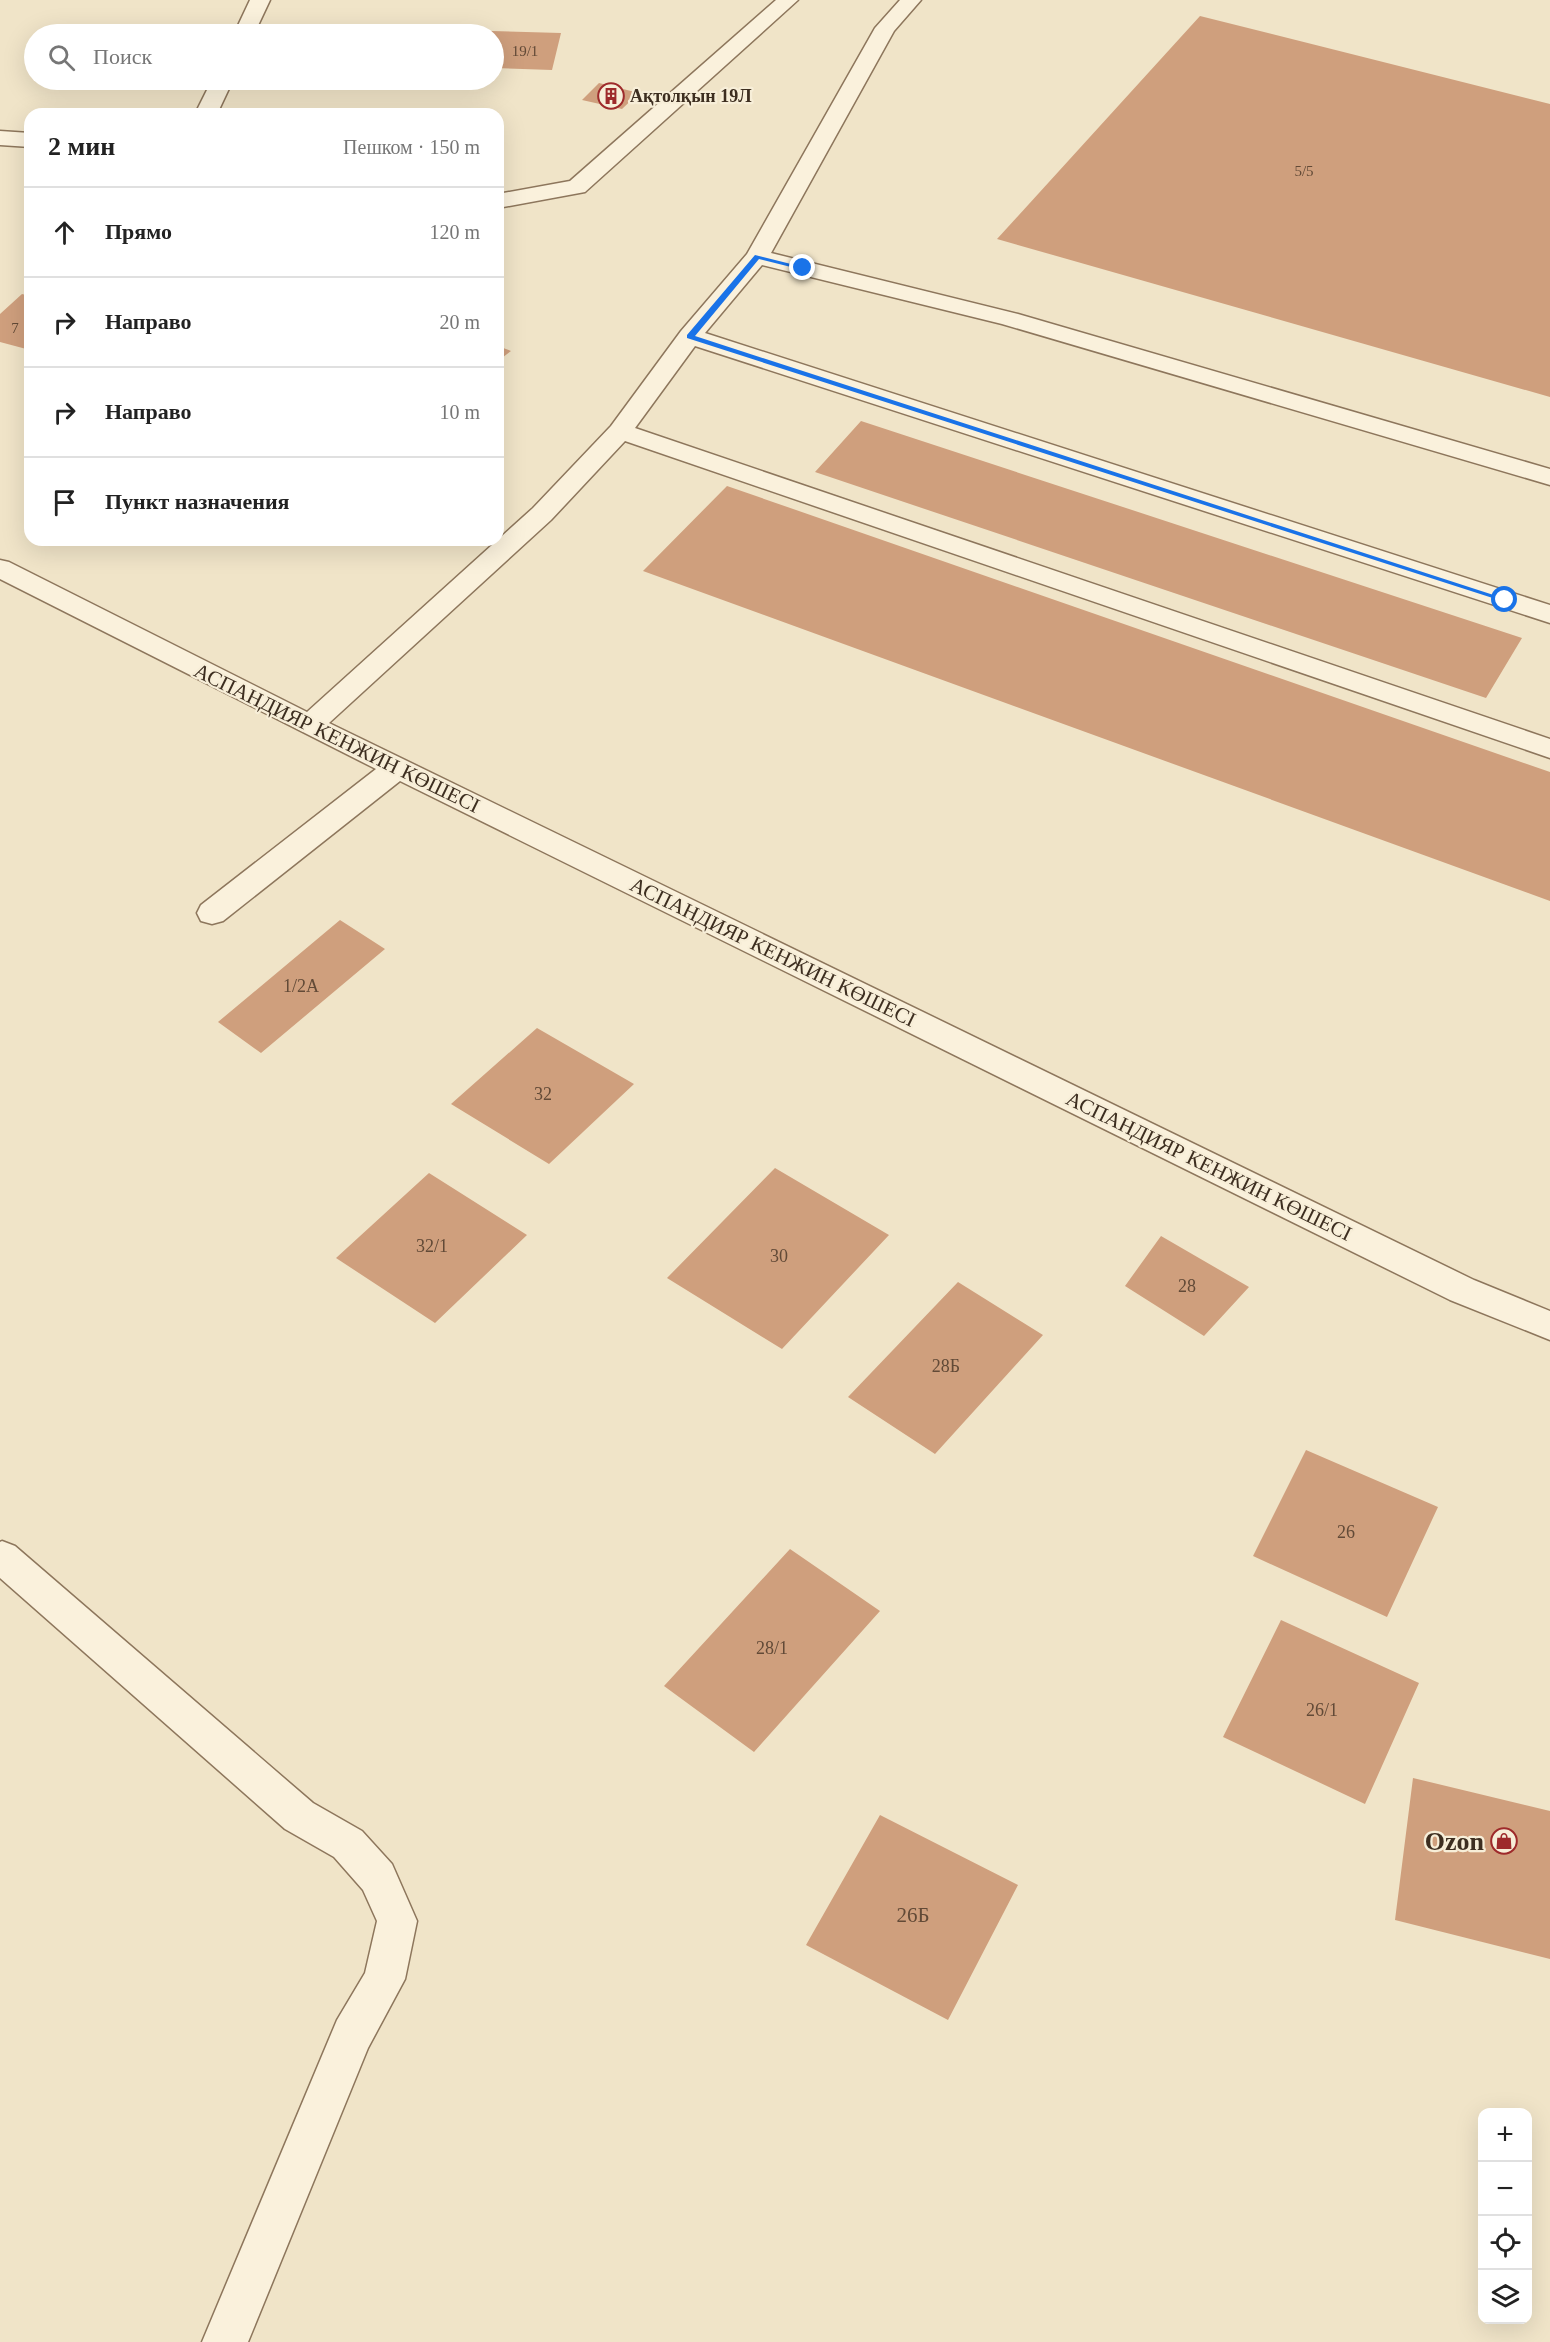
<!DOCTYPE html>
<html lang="ru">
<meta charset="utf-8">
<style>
:root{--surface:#fff;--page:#f2f2f2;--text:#222;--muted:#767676;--line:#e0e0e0}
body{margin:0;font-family:Georgia,serif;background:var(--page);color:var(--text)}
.controls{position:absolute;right:18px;bottom:18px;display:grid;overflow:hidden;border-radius:12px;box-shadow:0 6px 24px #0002}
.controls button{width:54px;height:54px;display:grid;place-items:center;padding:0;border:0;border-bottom:2px solid var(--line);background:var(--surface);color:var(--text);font:30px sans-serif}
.stop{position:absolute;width:18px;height:18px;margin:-14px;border:4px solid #1a73e8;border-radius:50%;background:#fff}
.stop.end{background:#1a73e8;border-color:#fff;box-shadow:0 2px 6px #0008}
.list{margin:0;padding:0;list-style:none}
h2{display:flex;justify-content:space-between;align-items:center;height:78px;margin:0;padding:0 24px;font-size:26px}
h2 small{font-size:20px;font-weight:400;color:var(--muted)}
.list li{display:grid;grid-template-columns:39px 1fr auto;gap:18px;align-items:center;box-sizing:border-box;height:90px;padding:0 24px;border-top:2px solid var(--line)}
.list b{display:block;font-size:22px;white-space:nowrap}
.list em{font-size:20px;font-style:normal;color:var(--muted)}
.icon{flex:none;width:33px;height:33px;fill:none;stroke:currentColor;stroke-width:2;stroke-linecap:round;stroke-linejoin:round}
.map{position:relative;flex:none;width:1550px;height:2342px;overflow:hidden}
.search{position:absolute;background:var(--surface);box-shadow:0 6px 24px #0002;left:24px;top:24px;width:480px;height:66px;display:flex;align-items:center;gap:15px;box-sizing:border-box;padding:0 21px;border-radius:33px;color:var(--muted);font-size:22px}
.panel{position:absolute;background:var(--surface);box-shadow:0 6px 24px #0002;left:24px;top:108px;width:480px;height:438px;border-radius:18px}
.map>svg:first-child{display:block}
</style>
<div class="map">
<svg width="1550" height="2342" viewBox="0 0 1550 2342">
<rect width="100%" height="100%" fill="#f0e4c8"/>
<path fill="#cf9f7d" d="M1200 16 1550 104V397L997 239Z
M491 31 561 33 552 70 494 68V34H490Z
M323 80H405L402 90 321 88Z
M599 83 639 93 622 109 582 100Z
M22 294 30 296V350L0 342V314Z
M498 346 511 351 498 361Z
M861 421 1522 638 1486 698 815 472Z
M727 486 1550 772V901L643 571Z
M340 920 385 949 261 1053 218 1022Z
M537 1028 634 1084 549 1164 451 1104Z
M775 1168 889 1235 782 1349 667 1278Z
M429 1173 527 1235 435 1323 336 1258Z
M1161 1236 1249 1287 1204 1336 1125 1286Z
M958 1282 1043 1335 935 1454 848 1397Z
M1306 1450 1438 1507 1387 1617 1253 1556Z
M790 1549 880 1611 754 1752 664 1686Z
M1281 1620 1419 1683 1365 1804 1223 1737Z
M1413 1778 1550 1811V1959L1395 1920Z
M880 1815 1018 1885 948 2020 806 1945Z"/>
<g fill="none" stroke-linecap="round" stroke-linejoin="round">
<g stroke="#8d765c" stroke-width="3">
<path id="minor" d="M250 0H270L254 34H234Z
M776 0H798L585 192 498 208V194L570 181Z
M900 0H921L894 31 771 253 1018 314 1550 469V485L1002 324 762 265 705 333 1550 605V623L695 346 635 428 1550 739V758L625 441 551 520 329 723 1474 1280 1550 1311V1340L1450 1300 400 781 223 921 212 924 201 921 197 913 201 905 376 769 0 579V560L9 562 307 712 533 508 611 426 681 331 747 254 875 28Z
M212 80H233L217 114H195Z
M0 131 30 133V147L0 145Z
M2 1541 15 1546 313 1803 362 1831 392 1864 417 1921 405 1979 368 2048 248 2342H202L337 2020 365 1973 377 1921 363 1890 334 1857 285 1829 0 1578V1542Z"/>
</g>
<use href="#minor" fill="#faf1dc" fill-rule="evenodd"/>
</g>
<path fill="#1a73e8" d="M755 255 807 268 803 270 759 259 695 336 1509 600 1502 601 687 338V335Z"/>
<defs>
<g id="building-ring" transform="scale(1.35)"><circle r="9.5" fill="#f7eed8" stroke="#9e2a2b" stroke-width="1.5"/><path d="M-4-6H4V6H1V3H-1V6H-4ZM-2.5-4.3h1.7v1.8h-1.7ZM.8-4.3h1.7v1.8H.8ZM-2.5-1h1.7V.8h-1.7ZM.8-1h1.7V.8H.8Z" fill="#9e2a2b"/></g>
<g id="shop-ring" transform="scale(1.35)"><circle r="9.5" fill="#f7eed8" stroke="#9e2a2b" stroke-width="1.5"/><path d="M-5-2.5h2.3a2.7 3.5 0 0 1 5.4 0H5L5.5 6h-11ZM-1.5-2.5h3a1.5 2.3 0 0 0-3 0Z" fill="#9e2a2b"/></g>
</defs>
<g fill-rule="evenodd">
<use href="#building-ring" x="611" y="96"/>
<use href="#shop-ring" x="1504" y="1841"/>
</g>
<g text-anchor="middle" stroke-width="4.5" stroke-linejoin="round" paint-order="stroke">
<g font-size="15" fill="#624a37">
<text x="525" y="56">19/1</text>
<text x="1304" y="176">5/5</text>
<text x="15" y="333">7</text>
</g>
<g font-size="18" font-weight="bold" fill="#3d2e20" stroke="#f7eed8" text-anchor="start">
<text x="630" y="102">Ақтолқын 19Л</text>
</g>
<g font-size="18" fill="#624a37">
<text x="301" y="992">1/2А</text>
<text x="543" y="1100">32</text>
<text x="432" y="1252">32/1</text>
<text x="779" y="1262">30</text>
<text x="1187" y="1292">28</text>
<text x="946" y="1372">28Б</text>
<text x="1346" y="1538">26</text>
<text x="772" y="1654">28/1</text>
<text x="1322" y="1716">26/1</text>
</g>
<g font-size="21" fill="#3d2e20" stroke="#f7eed8">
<text transform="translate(337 738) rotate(26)" y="7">АСПАНДИЯР КЕНЖИН КӨШЕСІ</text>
<text transform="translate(773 952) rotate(26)" y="7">АСПАНДИЯР КЕНЖИН КӨШЕСІ</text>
<text transform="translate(1209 1166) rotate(26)" y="7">АСПАНДИЯР КЕНЖИН КӨШЕСІ</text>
</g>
<g font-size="21" fill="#624a37">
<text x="913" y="1922">26Б</text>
</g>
<g font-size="26" font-weight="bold" fill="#3d2e20" stroke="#f7eed8" text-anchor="end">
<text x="1484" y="1850">Ozon</text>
</g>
</g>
</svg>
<div class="controls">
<button>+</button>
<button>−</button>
<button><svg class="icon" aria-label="locate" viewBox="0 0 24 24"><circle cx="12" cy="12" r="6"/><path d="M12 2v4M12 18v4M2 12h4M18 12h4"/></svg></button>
<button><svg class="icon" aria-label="layers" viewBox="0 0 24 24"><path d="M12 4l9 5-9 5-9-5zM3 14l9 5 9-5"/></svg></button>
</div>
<div class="stop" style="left:1505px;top:600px"></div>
<div class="stop end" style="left:803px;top:268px"></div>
<div class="search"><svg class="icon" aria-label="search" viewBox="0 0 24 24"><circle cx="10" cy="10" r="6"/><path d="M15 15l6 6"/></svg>Поиск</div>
<section class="panel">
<h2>2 мин<small>Пешком · 150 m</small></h2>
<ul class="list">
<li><svg class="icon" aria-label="ahead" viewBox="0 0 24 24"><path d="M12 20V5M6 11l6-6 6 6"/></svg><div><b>Прямо</b></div><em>120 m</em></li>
<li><svg class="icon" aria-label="right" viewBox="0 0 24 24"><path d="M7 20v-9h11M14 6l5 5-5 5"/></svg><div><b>Направо</b></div><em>20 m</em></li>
<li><svg class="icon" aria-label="right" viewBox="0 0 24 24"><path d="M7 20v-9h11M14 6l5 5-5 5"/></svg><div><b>Направо</b></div><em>10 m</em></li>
<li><svg class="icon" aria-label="arrive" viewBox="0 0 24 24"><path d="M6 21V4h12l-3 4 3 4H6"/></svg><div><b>Пункт назначения</b></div></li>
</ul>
</section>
</div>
